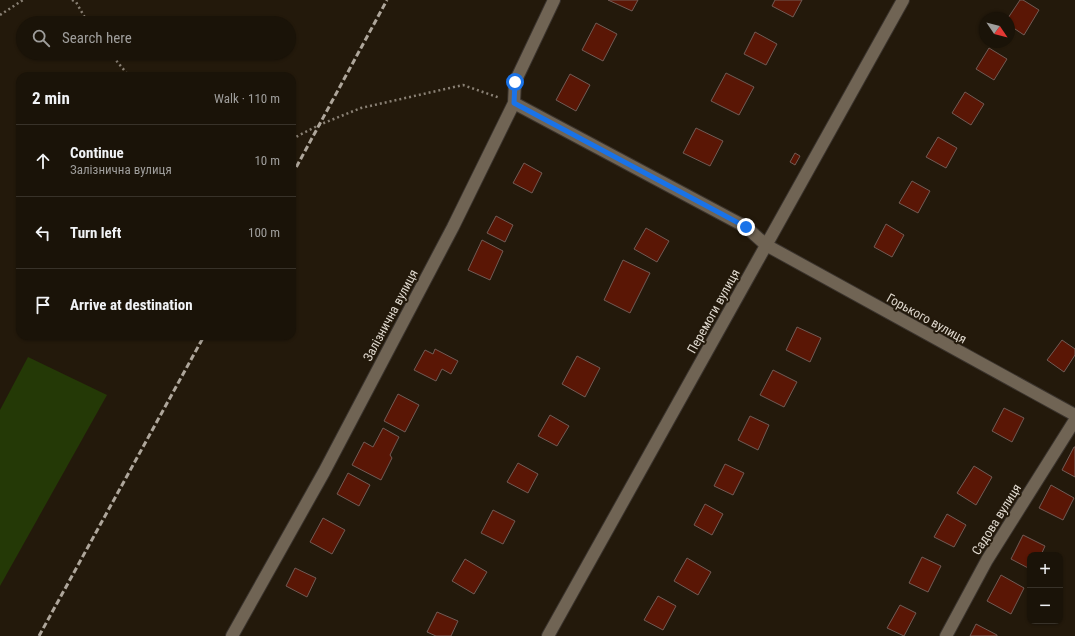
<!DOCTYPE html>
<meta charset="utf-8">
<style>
:root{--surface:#1a1308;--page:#272016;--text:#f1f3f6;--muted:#9f9e9c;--line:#383229}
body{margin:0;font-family:"Roboto Condensed",sans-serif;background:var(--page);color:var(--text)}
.controls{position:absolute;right:12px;bottom:12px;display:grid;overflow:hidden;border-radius:8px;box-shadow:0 1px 3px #0004}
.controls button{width:36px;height:36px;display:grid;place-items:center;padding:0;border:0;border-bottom:1px solid var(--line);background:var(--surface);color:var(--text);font:20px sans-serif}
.compass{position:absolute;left:979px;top:12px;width:36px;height:36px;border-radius:50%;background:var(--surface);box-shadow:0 1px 3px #0004;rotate:125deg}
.stop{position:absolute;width:12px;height:12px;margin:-9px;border:3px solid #1a73e8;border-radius:50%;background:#fff}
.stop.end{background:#1a73e8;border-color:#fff;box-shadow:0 1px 4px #0008}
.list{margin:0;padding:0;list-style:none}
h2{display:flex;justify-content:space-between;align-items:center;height:52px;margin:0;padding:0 16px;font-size:17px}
h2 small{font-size:13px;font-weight:400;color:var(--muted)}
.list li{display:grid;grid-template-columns:26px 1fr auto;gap:12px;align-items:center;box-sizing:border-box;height:72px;padding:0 16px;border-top:1px solid var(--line)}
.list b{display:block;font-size:15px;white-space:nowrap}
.list p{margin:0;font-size:13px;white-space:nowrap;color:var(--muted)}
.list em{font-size:13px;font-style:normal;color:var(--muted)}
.icon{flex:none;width:22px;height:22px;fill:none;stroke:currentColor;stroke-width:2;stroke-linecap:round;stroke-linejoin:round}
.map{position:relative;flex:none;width:1075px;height:636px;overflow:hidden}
.search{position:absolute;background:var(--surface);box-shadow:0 1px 3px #0004;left:16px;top:16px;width:280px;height:44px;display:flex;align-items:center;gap:10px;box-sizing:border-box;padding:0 14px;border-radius:22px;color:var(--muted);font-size:15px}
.panel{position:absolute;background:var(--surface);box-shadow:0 1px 3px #0004;left:16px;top:72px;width:280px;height:268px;border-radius:12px}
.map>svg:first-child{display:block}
</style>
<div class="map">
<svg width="1075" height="636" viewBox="0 0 1075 636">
<rect width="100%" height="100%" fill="#23190b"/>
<path fill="#243906" d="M28 357 107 395 0 586V410Z"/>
<path fill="#5a1605" stroke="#715b55" d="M608 0H638L632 11Z
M775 0H802L793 17 772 6Z
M1020 0H1023L1039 10 1024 35 1009 25 1008 18Z
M596 23 617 34 603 61 582 50Z
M755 32 777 44 766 65 744 54Z
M989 48 1007 59 994 80 976 69Z
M726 73 754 87 739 115 711 101Z
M570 74 590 85 576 111 556 100Z
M965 92 984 104 971 125 952 113Z
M696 128 723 141 710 166 683 153Z
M938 137 957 148 946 168 926 157Z
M795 153 800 156 795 165 790 162Z
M524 163 542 173 532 193 513 183Z
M912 181 930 191 918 213 899 203Z
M496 216 513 225 505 242 487 233Z
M886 224 904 235 892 257 874 247Z
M646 228 669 241 657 262 634 249Z
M482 240 503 251 490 280 468 270Z
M623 260 650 273 630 313 604 300Z
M797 327 821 338 810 362 786 350Z
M1062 340 1075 349V355L1064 372 1047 360Z
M435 349 458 361 451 374 442 369 436 381 414 370 425 350 433 354Z
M577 356 600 368 585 397 562 384Z
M773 370 797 382 784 407 760 395Z
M398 394 419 405 405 432 384 421Z
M1004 408 1024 418 1012 442 992 431Z
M550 415 569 426 557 446 538 436Z
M750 416 769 425 758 450 738 440Z
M383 428 399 437 390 455 392 458 381 480 352 465 364 442 373 447Z
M1074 447H1075V477L1062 470Z
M518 463 538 474 528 493 507 482Z
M725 464 744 473 733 495 714 486Z
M974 466 992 477 976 505 957 493Z
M348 473 370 485 359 506 337 494Z
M1051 485 1074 498 1063 520 1039 508Z
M705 504 723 514 712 535 694 525Z
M493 510 515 521 503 544 481 533Z
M947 514 966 525 954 547 934 537Z
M323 518 345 530 332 554 310 542Z
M1023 535 1045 546 1041 555H1030V569L1011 559Z
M922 557 941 566 928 592 909 583Z
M687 558 711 572 698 595 674 581Z
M465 559 487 572 474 594 452 581Z
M295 568 316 578 307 597 286 586Z
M1001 575 1024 588 1011 614 987 601Z
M658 596 676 606 663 630 644 620Z
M900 605 916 613 904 636 887 628Z
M437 612 458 621 451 636H436L427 632Z
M976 624 997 635V636H970Z"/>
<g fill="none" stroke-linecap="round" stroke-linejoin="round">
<g stroke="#3a332d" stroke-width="14">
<path id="minor" d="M514 103 746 227 766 245 1075 415
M232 636 324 472 453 227 514 103 515 82 554 0
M548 636 903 0
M946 636 987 560 1075 420"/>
</g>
<path stroke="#8a8175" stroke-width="2.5" stroke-dasharray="2 3" stroke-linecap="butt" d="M72 0 76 2 88 23
M0 15 23 0
M110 53 129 76
M292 139 319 125 361 108 463 85 500 98"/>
<use href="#minor" stroke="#706454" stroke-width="12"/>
<path stroke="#aea69b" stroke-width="3" stroke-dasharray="6 3" stroke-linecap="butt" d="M292 175 387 0
M39 636 204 336"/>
</g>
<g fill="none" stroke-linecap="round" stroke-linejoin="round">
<path stroke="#1a73e8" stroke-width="5" d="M515 82 514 103 746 227"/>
</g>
<g text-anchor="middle" stroke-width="4" stroke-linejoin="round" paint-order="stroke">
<g font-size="13" fill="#dfd8ce" stroke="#23190b">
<text transform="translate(713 311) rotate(-61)" y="5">Перемоги вулиця</text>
<text transform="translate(390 315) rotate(-62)" y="5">Залізнична вулиця</text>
<text transform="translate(927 318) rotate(29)" y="5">Горького вулиця</text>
<text transform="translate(996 519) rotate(-58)" y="5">Садова вулиця</text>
</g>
</g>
</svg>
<div class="controls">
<button>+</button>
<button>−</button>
</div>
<svg class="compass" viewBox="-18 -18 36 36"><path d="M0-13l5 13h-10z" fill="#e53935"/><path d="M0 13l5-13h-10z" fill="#9f9e9c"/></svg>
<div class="stop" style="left:515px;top:82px"></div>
<div class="stop end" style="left:746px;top:227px"></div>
<div class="search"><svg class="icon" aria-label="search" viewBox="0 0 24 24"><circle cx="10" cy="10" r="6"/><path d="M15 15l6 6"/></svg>Search here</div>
<section class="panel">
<h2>2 min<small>Walk · 110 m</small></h2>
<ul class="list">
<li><svg class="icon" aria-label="ahead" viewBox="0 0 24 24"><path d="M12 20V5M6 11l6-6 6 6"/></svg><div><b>Continue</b><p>Залізнична вулиця</p></div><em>10 m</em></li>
<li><svg class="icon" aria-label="left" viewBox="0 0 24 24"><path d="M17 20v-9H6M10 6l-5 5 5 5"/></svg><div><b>Turn left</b></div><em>100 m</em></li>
<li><svg class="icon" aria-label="arrive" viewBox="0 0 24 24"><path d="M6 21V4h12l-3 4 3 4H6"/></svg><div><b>Arrive at destination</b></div></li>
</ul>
</section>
</div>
